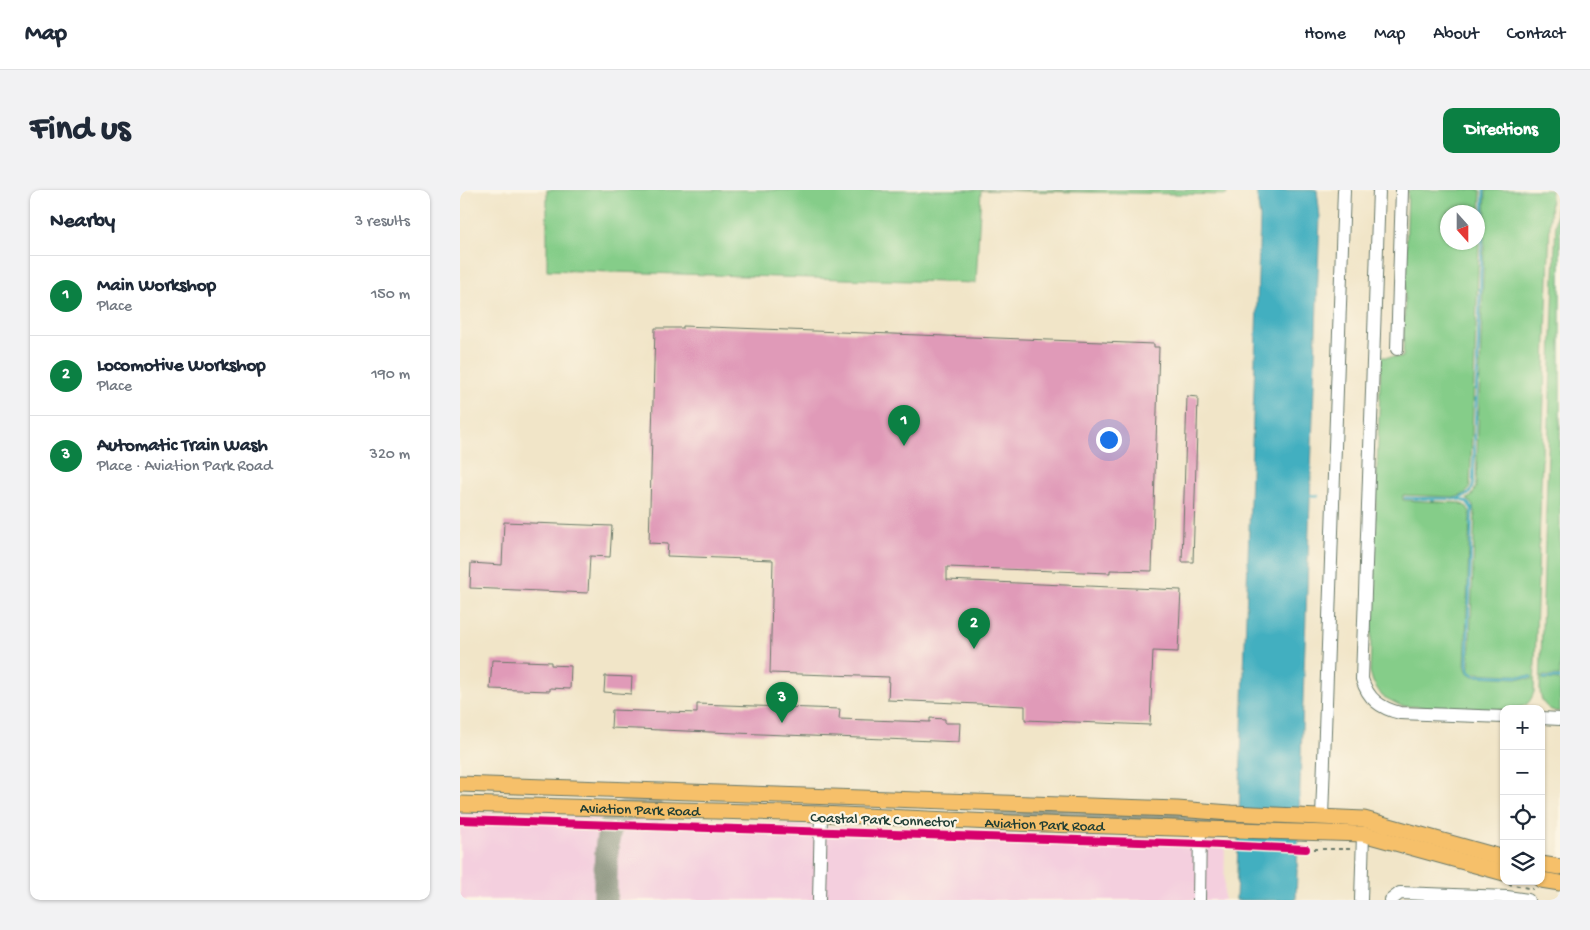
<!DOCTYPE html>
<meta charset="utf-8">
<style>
:root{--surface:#fff;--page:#f2f2f3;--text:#1f2937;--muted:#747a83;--line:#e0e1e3;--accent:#0b8043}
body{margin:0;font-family:"Gochi Hand",sans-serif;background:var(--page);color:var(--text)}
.controls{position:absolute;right:15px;bottom:15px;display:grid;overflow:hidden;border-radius:10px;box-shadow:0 1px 4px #0004}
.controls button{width:45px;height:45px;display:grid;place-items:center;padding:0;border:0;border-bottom:1px solid var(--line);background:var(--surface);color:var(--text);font:25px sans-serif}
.compass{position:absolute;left:980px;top:15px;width:45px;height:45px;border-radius:50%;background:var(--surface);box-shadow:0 1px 4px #0004;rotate:159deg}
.you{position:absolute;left:648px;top:249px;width:18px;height:18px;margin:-12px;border:4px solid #fff;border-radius:50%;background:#1a73e8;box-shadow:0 0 0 8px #1a73e833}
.badge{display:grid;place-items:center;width:32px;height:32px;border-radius:50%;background:var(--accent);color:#fff;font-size:16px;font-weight:700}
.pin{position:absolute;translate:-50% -41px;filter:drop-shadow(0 1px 2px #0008)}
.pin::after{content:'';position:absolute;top:26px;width:18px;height:15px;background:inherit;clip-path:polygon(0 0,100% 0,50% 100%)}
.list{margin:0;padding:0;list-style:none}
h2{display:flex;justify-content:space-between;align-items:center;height:65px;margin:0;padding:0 20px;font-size:21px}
h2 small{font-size:16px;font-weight:400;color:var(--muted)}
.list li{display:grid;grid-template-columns:32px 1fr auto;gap:15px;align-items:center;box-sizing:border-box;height:80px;padding:0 20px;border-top:1px solid var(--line)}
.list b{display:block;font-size:19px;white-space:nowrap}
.list p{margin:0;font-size:16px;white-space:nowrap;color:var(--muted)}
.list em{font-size:16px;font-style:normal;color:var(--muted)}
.icon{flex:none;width:28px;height:28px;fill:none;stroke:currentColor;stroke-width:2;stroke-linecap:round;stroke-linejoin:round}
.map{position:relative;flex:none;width:1100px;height:710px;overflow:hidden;border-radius:10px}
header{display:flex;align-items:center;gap:30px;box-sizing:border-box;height:70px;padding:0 25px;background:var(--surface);border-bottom:1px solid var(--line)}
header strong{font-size:24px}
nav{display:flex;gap:28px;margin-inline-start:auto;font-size:18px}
.intro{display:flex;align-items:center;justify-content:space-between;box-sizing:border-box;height:120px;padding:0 30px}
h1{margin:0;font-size:35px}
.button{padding:12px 22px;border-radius:10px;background:var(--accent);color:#fff;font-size:18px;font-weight:700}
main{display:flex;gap:30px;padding:0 30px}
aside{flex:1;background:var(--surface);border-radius:10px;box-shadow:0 1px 4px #0004}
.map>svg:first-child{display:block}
</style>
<header>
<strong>Map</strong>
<nav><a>Home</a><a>Map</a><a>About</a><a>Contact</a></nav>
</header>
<div class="intro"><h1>Find us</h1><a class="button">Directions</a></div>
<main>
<aside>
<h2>Nearby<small>3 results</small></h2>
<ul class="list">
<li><span class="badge">1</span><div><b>Main Workshop</b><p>Place</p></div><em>150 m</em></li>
<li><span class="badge">2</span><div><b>Locomotive Workshop</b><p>Place</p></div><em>190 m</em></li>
<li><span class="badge">3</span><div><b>Automatic Train Wash</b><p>Place · Aviation Park Road</p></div><em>320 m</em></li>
</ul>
</aside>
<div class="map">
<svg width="1100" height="710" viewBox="0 0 1100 710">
<rect width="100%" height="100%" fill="#fcf5e5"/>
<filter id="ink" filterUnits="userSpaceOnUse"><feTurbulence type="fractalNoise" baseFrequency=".02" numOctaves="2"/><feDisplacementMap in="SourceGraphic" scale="10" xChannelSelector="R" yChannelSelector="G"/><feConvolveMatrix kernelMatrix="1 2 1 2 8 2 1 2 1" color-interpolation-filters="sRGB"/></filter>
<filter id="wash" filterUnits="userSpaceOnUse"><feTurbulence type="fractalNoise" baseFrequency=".0096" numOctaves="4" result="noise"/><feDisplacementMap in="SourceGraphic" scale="20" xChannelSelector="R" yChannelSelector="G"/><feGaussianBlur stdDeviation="1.12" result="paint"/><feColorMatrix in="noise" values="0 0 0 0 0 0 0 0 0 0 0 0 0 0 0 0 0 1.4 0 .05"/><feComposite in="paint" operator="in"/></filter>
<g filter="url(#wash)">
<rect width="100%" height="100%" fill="#f1e5c8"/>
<path fill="#f4cfde" d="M0 622 765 652 764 710H0Z"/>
<path fill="#85cd89" stroke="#52855e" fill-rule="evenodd" d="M87 0H765L767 5 521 0 516 93 87 80Z
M948 0H1021L1010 297 1006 303 997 307 943 305V310L1000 313 1007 317 1010 322 1005 476 1008 483 1013 486 1072 489V486L1016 483H1012L1009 478 1015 326 1013 316 1007 309 1012 306 1016 297 1026 0H1091L1074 502C1067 522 1058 515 1044 520L941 516 922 506 913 492 910 482 921 167H943ZM988 22H1018V52H988Z
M1097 0H1100V486H1083L1082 489 1100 490V522C1087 521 1080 512 1080 499Z"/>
<path fill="#42afc0" stroke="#30767a" d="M796 0H857L860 27 836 710H776L800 28Z"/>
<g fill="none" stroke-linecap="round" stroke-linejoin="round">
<path stroke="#42afc0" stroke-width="2.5" d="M849 305 858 306
M945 308 998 309 1007 312 1012 319 1007 475 1009 482 1015 485 1071 487
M998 309 1009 304 1013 297 1024 0
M1084 488H1100"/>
<path stroke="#88917e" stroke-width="24" d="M546 625 812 634
M1081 682 1100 685
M145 710C146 692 144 646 153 633 161 621 176 614 190 615"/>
</g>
<g id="blocks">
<path fill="#e09ab8" d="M223 136 694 154V157H699L692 381 650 380V383L487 377V390L721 400 718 462 693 461 690 535 565 530V516L428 510 429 487 310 483 313 370 207 366 208 354 189 353 195 138H223Z
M727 206 738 207 733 372H722Z
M44 332 152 336 150 367 130 366 128 403 10 398 11 373 42 375Z
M32 470 91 472V475L111 476 110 499 90 498V501L30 499Z
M145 486 172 487 171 504 144 502Z
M237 514 380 519 379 529 470 532V528L485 529V533H500L499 552 151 538 152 520 237 523Z"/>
</g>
</g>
<g filter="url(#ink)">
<use href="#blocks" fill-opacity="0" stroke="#687868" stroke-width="1"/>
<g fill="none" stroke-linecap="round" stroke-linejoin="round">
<g stroke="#687868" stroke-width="14">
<path id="minor" d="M919 0 902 489C908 509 920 518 940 523L1044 527
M937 159 942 0
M1081 528 1100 529
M862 627 884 0
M359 710 361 624
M739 710 740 638
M901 710 903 644
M931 710 940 703 1047 707 1068 710"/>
</g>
<g stroke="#687868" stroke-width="17">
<g id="major">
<path d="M0 594 717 619 771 623 904 629 1044 668"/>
<path id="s1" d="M0 614 361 624 553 633 903 644 1044 683"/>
<path d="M1081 674 1100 677"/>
<path d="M1081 690 1100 693"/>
</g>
</g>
<path stroke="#687868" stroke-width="2" stroke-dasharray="4 4" stroke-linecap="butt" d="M846 659H893
M1048 694 1073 699"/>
<use href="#minor" stroke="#fff" stroke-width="12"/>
<use href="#major" stroke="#f6c06b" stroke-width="15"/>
<g stroke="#fcf5e5" stroke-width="11">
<path id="cycleway" d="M0 630 740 654 846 659"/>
</g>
<use href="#cycleway" stroke="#d6006c" stroke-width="8"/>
</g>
</g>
<g text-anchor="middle" stroke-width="4.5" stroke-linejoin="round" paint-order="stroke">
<g font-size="15" fill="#1f3d34" stroke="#fcf5e5">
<text dy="5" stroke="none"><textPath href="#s1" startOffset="180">Aviation Park Road</textPath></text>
<text transform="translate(423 629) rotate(2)" y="5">Coastal Park Connector</text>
<text dy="5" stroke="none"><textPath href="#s1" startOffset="585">Aviation Park Road</textPath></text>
</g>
</g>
</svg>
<div class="controls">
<button>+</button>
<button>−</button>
<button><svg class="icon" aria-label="locate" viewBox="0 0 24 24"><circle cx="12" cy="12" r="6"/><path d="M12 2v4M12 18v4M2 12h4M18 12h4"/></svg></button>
<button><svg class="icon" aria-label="layers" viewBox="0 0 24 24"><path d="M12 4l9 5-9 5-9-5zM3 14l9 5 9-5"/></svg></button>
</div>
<svg class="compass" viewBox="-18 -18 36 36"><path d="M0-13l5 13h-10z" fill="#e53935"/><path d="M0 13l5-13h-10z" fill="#747a83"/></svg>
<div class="you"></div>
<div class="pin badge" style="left:444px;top:256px">1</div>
<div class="pin badge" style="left:514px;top:459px">2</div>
<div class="pin badge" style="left:322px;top:533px">3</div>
</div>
</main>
